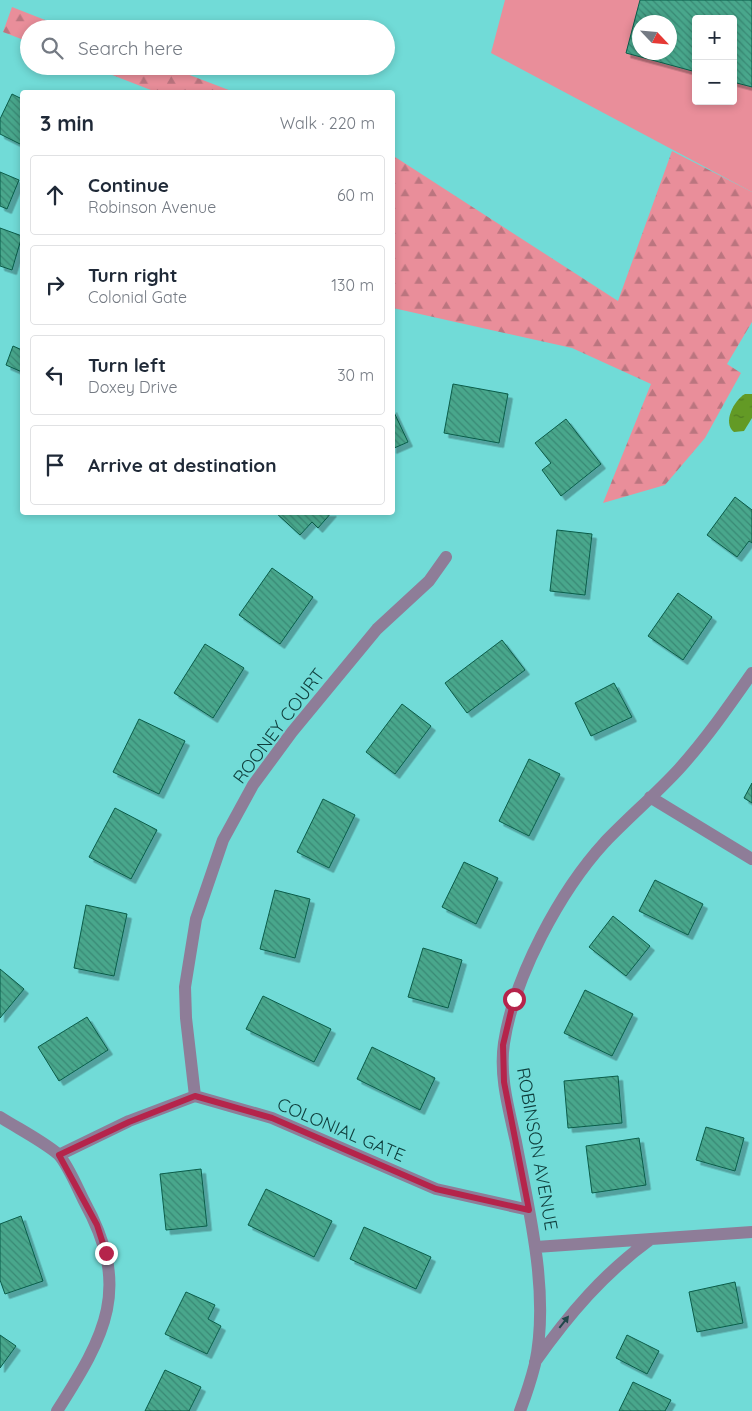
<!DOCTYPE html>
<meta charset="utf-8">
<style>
:root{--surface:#fff;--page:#f2f2f3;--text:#1f2937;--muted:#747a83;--line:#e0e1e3}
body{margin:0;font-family:Quicksand,sans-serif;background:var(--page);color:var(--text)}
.controls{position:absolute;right:15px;top:15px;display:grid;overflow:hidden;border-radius:5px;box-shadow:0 2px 8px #0003}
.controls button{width:45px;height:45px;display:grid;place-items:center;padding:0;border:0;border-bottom:1px solid var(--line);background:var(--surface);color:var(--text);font:25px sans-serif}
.compass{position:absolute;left:632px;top:15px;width:45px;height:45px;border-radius:50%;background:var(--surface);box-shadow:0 2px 8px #0003;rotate:116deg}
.stop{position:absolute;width:15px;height:15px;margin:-11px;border:4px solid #b5244b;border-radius:50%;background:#fff}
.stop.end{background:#b5244b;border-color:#fff;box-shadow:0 1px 5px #0008}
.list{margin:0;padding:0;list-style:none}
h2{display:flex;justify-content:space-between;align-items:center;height:65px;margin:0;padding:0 20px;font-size:21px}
h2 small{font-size:16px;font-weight:400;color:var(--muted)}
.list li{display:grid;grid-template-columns:32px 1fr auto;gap:15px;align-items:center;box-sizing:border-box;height:80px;margin:0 10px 10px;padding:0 10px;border:1px solid var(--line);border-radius:5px}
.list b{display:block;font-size:19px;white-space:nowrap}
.list p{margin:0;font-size:16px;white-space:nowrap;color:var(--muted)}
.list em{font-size:16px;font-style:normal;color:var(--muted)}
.icon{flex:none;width:28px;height:28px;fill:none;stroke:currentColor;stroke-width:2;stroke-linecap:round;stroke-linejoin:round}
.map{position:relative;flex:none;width:752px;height:1411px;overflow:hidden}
.search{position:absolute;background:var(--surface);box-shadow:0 2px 8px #0003;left:20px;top:20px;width:375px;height:55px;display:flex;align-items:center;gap:12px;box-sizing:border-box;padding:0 18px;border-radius:28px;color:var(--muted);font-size:19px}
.panel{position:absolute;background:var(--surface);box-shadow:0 2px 8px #0003;left:20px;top:90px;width:375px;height:425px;border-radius:5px}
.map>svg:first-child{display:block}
</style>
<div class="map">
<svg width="752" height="1411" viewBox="0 0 752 1411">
<defs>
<pattern id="forest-firs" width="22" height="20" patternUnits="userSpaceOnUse" patternTransform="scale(1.25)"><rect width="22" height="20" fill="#e98e9a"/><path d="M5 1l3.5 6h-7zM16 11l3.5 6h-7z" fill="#bb757f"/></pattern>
<pattern id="water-ripples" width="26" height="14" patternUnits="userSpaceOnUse" patternTransform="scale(1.25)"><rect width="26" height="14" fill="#639a25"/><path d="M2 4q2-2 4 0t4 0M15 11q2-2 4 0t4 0" fill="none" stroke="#507f21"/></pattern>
<pattern id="building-back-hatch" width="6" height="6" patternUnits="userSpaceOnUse" patternTransform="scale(1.25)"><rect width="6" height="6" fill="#48a78c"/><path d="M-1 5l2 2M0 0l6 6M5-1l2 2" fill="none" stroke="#3a8974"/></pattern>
<filter id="shadow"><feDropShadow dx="4.5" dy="4.5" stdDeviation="0" flood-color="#0004"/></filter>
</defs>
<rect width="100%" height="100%" fill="#71dbd7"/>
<path fill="url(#forest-firs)" d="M12 7 68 29H29V42L3 32Z
M89 66H166L234 92H156Z
M672 151 752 192V322L727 364 741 373 705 438 665 485 603 503 651 384 572 348 393 308 392 155 618 301Z"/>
<path fill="#e98e9a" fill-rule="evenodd" d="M505 0H752V192L491 53ZM696 19H733V101H696ZM640 22H670V52H640Z"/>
<path fill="url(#water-ripples)" d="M745 394H752V418L744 431 734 432C722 423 734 400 745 394Z"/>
<path fill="url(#building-back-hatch)" stroke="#095c49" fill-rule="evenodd" filter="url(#shadow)" d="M640 0H752V87L733 82V19H696V72L626 53ZM640 22H670V52H640Z
M12 94 22 99V145L0 134V119Z
M0 172 19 180 7 209 0 206Z
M0 228 22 236 12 270 0 266Z
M13 346 22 350V372L6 365Z
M453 384 508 394 499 443 444 433Z
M392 408 408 442 392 449Z
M566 419 601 464 561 496 542 470 551 463 535 443Z
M735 497 752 510V543L749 541 737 557 707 535Z
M275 512H332L318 528 312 522 300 535Z
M557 530 592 534 585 595 550 591Z
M272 568 313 597 280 644 239 615Z
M678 593 712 617 683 660 648 636Z
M502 640 525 670 467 713 445 683Z
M205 644 244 668 213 718 174 693Z
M614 683 632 717 591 736 575 703Z
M402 704 431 726 395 774 366 752Z
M139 719 185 741 159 794 113 772Z
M529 759 560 774 529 836 499 821Z
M752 783V803L744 798Z
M323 799 355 815 329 868 297 852Z
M115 808 157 830 131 879 89 857Z
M464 862 498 878 476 924 442 907Z
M655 880 703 904 688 935 639 911Z
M275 890 310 899 295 958 260 949Z
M86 905 127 914 114 976 74 968Z
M613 916 650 946 626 976 589 947Z
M423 948 462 960 448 1008 408 997Z
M0 969 24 989 0 1018Z
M585 990 633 1014 612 1056 564 1033Z
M263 996 331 1029 314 1062 246 1029Z
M87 1017 108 1050 59 1081 38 1047Z
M372 1047 435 1078 420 1110 357 1079Z
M618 1076 622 1123 568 1128 564 1081Z
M706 1127 744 1138 735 1171 696 1160Z
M639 1138 646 1185 592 1193 586 1146Z
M201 1169 207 1226 166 1230 160 1174Z
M266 1189 332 1221 314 1257 248 1225Z
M21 1216 43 1281 5 1294 0 1280V1224Z
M364 1227 431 1257 416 1289 350 1259Z
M735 1282 743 1323 697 1332 689 1292Z
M186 1292 215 1305 208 1319 221 1326 207 1354 165 1334Z
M0 1335 16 1346 0 1368Z
M627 1335 659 1351 647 1374 616 1358Z
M165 1370 201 1387 189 1411H145Z
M633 1382 671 1400 665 1411H619Z"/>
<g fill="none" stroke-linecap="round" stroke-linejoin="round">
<path stroke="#8e7d98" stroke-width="12" d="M650 797 752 859
M195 1096 186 1018 185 987 196 919 223 840 253 785 292 732 377 629 429 581 446 557
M0 1117C19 1129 41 1140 58 1154 67 1163 78 1189 84 1201 132 1288 106 1334 57 1411
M59 1155 129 1121 195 1096 272 1118 436 1189 529 1210
M536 1247 752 1232
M535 1362C569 1314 604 1273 651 1239
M520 1411C526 1395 531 1380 535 1364 550 1294 529 1211 516 1142 509 1110 499 1076 504 1043 514 977 560 891 605 842 629 817 656 794 679 769 706 739 729 706 752 673"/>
</g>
<defs><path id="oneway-solid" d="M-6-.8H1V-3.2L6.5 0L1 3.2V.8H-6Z" transform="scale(1.25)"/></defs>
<use fill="#21474a" href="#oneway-solid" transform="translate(564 1322) rotate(-52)"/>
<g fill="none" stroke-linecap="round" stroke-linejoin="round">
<path stroke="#b5244b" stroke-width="6" d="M106 1253 97 1225 59 1155 129 1122 195 1096 272 1118 436 1189 529 1210 504 1082 503 1045 514 999"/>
</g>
<g text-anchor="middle" stroke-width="4" stroke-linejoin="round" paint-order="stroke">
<g font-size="18" fill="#0e3e3c" stroke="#71dbd7">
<text transform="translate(279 726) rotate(-53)" y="6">ROONEY COURT</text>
<text transform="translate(341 1130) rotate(23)" y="6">COLONIAL GATE</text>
<text transform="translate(537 1149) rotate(80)" y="6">ROBINSON AVENUE</text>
</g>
</g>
</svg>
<div class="controls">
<button>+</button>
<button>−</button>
</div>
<svg class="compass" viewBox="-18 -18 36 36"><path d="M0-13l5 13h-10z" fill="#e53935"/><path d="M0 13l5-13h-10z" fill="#747a83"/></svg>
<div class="stop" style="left:514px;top:999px"></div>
<div class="stop end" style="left:106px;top:1253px"></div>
<div class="search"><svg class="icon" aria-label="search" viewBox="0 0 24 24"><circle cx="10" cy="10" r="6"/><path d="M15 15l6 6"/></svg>Search here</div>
<section class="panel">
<h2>3 min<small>Walk · 220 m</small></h2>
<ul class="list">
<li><svg class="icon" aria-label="ahead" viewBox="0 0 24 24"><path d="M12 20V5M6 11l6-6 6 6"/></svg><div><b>Continue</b><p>Robinson Avenue</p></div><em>60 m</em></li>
<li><svg class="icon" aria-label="right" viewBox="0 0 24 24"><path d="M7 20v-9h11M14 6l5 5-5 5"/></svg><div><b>Turn right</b><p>Colonial Gate</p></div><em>130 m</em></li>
<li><svg class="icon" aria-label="left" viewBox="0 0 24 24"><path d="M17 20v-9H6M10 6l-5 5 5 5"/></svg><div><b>Turn left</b><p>Doxey Drive</p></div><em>30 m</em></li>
<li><svg class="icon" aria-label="arrive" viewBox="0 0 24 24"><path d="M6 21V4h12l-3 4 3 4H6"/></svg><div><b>Arrive at destination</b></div></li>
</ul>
</section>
</div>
